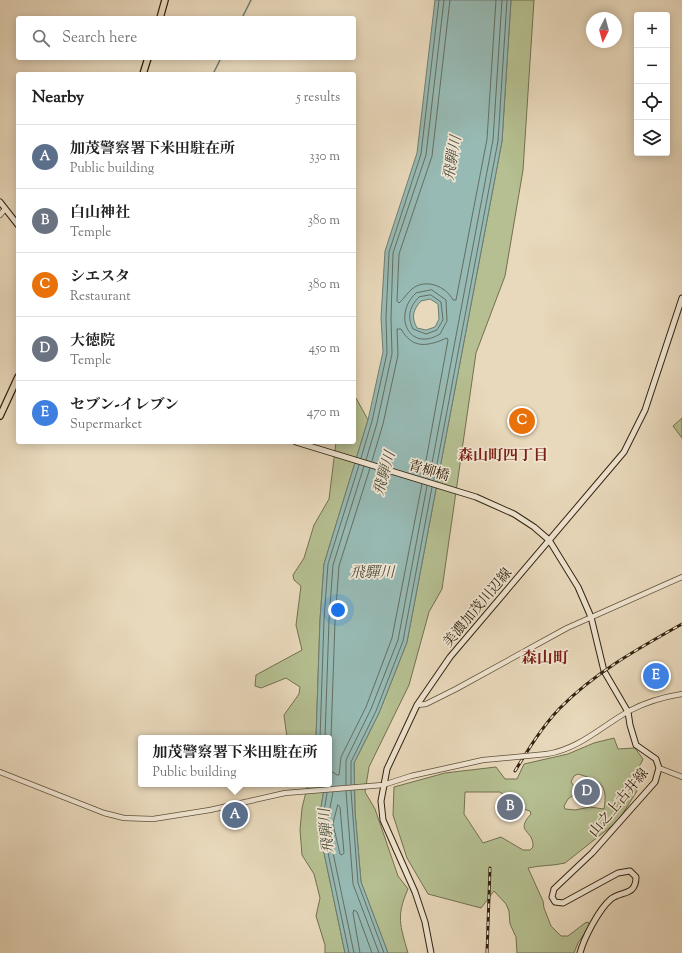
<!DOCTYPE html>
<meta charset="utf-8">
<style>
:root{--surface:#fff;--page:#f2f2f2;--text:#222;--muted:#767676;--line:#e0e0e0;--accent:#db2777}
body{margin:0;font-family:"Sorts Mill Goudy","Noto Serif JP",serif;background:var(--page);color:var(--text)}
.controls{position:absolute;right:12px;top:12px;display:grid;overflow:hidden;border-radius:4px;box-shadow:0 2px 10px #0003}
.controls button{width:36px;height:36px;display:grid;place-items:center;padding:0;border:0;border-bottom:1px solid var(--line);background:var(--surface);color:var(--text);font:20px sans-serif}
.compass{position:absolute;left:586px;top:12px;width:36px;height:36px;border-radius:50%;background:var(--surface);box-shadow:0 2px 10px #0003;rotate:186deg}
.you{position:absolute;left:338px;top:610px;width:14px;height:14px;margin:-10px;border:3px solid #fff;border-radius:50%;background:#1a73e8;box-shadow:0 0 0 6px #1a73e833}
.badge{display:grid;place-items:center;width:26px;height:26px;border-radius:50%;background:var(--accent);color:#fff;font-size:13px;font-weight:700}
.pin{position:absolute;translate:-50% -50%;border:2px solid #fff;box-shadow:0 1px 4px #0006}
.popup{position:absolute;left:138px;top:735px;width:194px;height:52px;box-sizing:border-box;display:grid;place-content:center;border-radius:4px;background:var(--surface);filter:drop-shadow(0 1px 3px #0005);font-size:13px;white-space:nowrap;color:var(--muted)}
.popup b{font-size:15px;color:var(--text)}
.popup::after{content:'';position:absolute;left:50%;top:100%;margin-left:-8px;border:8px solid transparent;border-top-color:var(--surface)}
.list{margin:0;padding:0;list-style:none}
h2{display:flex;justify-content:space-between;align-items:center;height:52px;margin:0;padding:0 16px;font-size:17px}
h2 small{font-size:13px;font-weight:400;color:var(--muted)}
.list li{display:grid;grid-template-columns:26px 1fr auto;gap:12px;align-items:center;box-sizing:border-box;height:64px;padding:0 16px;border-top:1px solid var(--line)}
.list b{display:block;font-size:15px;white-space:nowrap}
.list p{margin:0;font-size:13px;white-space:nowrap;color:var(--muted)}
.list em{font-size:13px;font-style:normal;color:var(--muted)}
.icon{flex:none;width:22px;height:22px;fill:none;stroke:currentColor;stroke-width:2;stroke-linecap:round;stroke-linejoin:round}
.map{position:relative;flex:none;width:682px;height:953px;overflow:hidden}
.search{position:absolute;background:var(--surface);box-shadow:0 2px 10px #0003;left:16px;top:16px;width:340px;height:44px;display:flex;align-items:center;gap:10px;box-sizing:border-box;padding:0 14px;border-radius:4px;color:var(--muted);font-size:15px}
.panel{position:absolute;background:var(--surface);box-shadow:0 2px 10px #0003;left:16px;top:72px;width:340px;height:372px;border-radius:4px}
.map>svg:first-child{display:block}
</style>
<div class="map">
<svg width="682" height="953" viewBox="0 0 682 953">
<rect width="100%" height="100%" fill="#e9d9bc"/>
<filter id="stains"><feTurbulence type="fractalNoise" baseFrequency=".005" numOctaves="4"/><feColorMatrix values="0 0 0 0 .2 0 0 0 0 .09 0 0 0 0 .02 0 0 0 .5 -.17"/></filter>
<radialGradient id="worn" r=".72"><stop offset=".6" stop-color="#630" stop-opacity="0"/><stop offset="1" stop-color="#630" stop-opacity=".3"/></radialGradient>
<path fill="#b5bf91" stroke="#737050" fill-rule="evenodd" d="M511 0H534L523 170 505 276 476 353 442 589 429 612 409 685 369 767 365 792 375 809 398 876 408 889C396 916 400 925 408 953H388L361 882 355 812 354 763 379 713 407 642 502 141Z
M356 398 368 420 324 564 320 620 316 738H287L284 715 299 694 300 687 286 678 261 688 255 686 256 675 302 650 296 625 301 586 294 580 293 575 304 558 314 525 329 499 336 442H354V399Z
M682 418V438L673 426Z
M614 738 618 749 635 748 643 759C636 777 627 767 637 791L618 821 565 863C553 866 541 865 528 868L543 901 544 908 551 926 561 936H568L585 923 588 922 590 925 578 943 574 953H517L516 937 510 924 509 911 506 904 494 891 481 908 428 894 407 858 393 815 394 787 445 773 496 767 505 779H517L524 764 568 754 594 743ZM578 774C601 781 608 784 604 809L590 807 575 810 565 809 564 806 568 799 576 793 577 790 571 782 574 776ZM465 792H500L507 797 508 812 523 809 530 811 531 814C514 833 534 829 533 847L530 850H523L501 837 483 843 464 814Z
M308 784H325L318 824 345 953H325V945L316 916 320 898 314 874 302 855 300 830 302 808Z"/>
<path fill="#97bab4" stroke="#6e7d72" fill-rule="evenodd" d="M435 0H511L502 141 407 642 379 713 354 763 355 812 361 882 388 953H345L318 824 325 784H329V738H316L320 620 324 564 368 420 383 352 381 318 385 251 417 153ZM430 299 438 304 439 319 435 327 426 330 417 328C411 317 413 310 421 301Z"/>
<g fill="none" stroke-linecap="round" stroke-linejoin="round">
<path stroke="#646e62" stroke-width="1" d="M450 0 432 156 399 254 397 301 399 303C404 299 407 293 412 289 425 278 446 286 453 300H456L487 139 496 0
M432 290 446 300 447 321 440 334C409 353 392 315 416 293Z
M431 295 441 302 443 320 437 330 426 334 413 329C407 317 409 307 419 297Z
M361 458 372 421 387 353 386 318 389 252 421 154 439 0
M366 460 377 423 392 354 391 318 393 253 426 155 444 0
M372 461 383 424 398 355 397 329H401C413 350 428 346 447 338L448 340 423 477
M429 479 493 140 502 0
M434 480 498 141 507 0
M320 738 324 620 328 564 359 465
M325 738 329 620 333 565 364 466
M329 745 331 738 335 621 339 566 370 468
M329 770 337 775H339L341 757 366 707 392 638 422 484
M351 784V762L376 711 403 641 432 487
M346 785V760L371 709 398 640 427 486
M346 791 353 884 379 953
M351 791 358 883 384 953
M333 792 327 824 354 953
M327 793 322 824 349 953
M338 805 340 807 344 853 342 855 340 854 333 824Z
M360 953 353 913 354 910 357 912 372 953"/>
<path stroke="#6e7d72" stroke-width="1.5" d="M242 18 251 0
M213 74 221 58"/>
<g stroke="#5f503a" stroke-width="6">
<path id="tertiary" d="M0 215 5 209
M417 705 426 704 456 689 567 628 682 577
M547 754C579 749 602 726 629 711 646 702 663 697 682 694
M659 768 682 777
M0 772 104 813 124 818 153 819 210 810 285 793 383 785 411 776 483 760 494 759"/>
</g>
<g stroke="#31220f" stroke-width="7">
<path id="secondary" d="M0 202 18 225
M296 442 476 497 514 514 534 527 549 540 578 587 591 617 604 671 628 712 630 725 636 745 656 759 659 768 655 782 592 853 554 889 552 897 555 902 563 903 618 873 630 871 636 877C636 896 621 891 611 899 599 909 584 938 580 953
M431 953 425 922 415 892 383 820 381 801 387 769 417 705 450 657 624 452 645 410 682 298"/>
</g>
<g stroke="#31220f" stroke-width="8">
<path id="primary" d="M160 18 165 0
M143 74 148 58
M0 416 18 377"/>
</g>
<use href="#tertiary" stroke="#f1e6d3" stroke-width="4.5"/>
<use href="#secondary" stroke="#f1e6d3" stroke-width="5"/>
<use href="#primary" stroke="#e9d9bc" stroke-width="5.5"/>
<g stroke="#31220f" stroke-width="3">
<path id="rail" d="M515 771C528 750 542 727 559 709 594 673 639 648 682 624
M487 953 490 868"/>
</g>
<use href="#rail" stroke="#f1e6d3" stroke-width="1.5" stroke-dasharray="4.5" stroke-linecap="butt"/>
<g stroke="#5f503a" stroke-width="6" stroke-linecap="butt">
<path id="tertiary-bridge" d="M494 759 547 754"/>
</g>
<use href="#tertiary-bridge" stroke="#f1e6d3" stroke-width="4.5"/>
</g>
<g text-anchor="middle" stroke-width="3.5" stroke-linejoin="round" paint-order="stroke">
<g font-size="14" fill="#31220f" stroke="#f1e6d3">
<text transform="translate(429 470) rotate(16)" y="5">青柳橋</text>
<text transform="translate(477 607) rotate(-50)" y="5">美濃加茂川辺線</text>
<text transform="translate(618 802) rotate(-50)" y="5">山之上古井線</text>
</g>
<g font-size="15" font-style="italic" fill="#505041" stroke="#f1e6d3">
<text transform="translate(452 158) rotate(-80)" y="5">飛騨川</text>
<text transform="translate(384 473) rotate(-74)" y="5">飛騨川</text>
<text x="372" y="577">飛驒川</text>
<text transform="translate(326 831) rotate(-95)" y="5">飛騨川</text>
</g>
<g font-size="15" font-weight="bold" fill="#7a1f14" stroke="#f1e6d3">
<text x="503" y="460">森山町四丁目</text>
</g>
<g font-size="16" font-weight="bold" fill="#7a1f14" stroke="#f1e6d3">
<text x="545" y="663">森山町</text>
</g>
</g>
<rect width="100%" height="100%" filter="url(#stains)"/>
<rect width="100%" height="100%" fill="url(#worn)"/>
</svg>
<div class="controls">
<button>+</button>
<button>−</button>
<button><svg class="icon" aria-label="locate" viewBox="0 0 24 24"><circle cx="12" cy="12" r="6"/><path d="M12 2v4M12 18v4M2 12h4M18 12h4"/></svg></button>
<button><svg class="icon" aria-label="layers" viewBox="0 0 24 24"><path d="M12 4l9 5-9 5-9-5zM3 14l9 5 9-5"/></svg></button>
</div>
<svg class="compass" viewBox="-18 -18 36 36"><path d="M0-13l5 13h-10z" fill="#e53935"/><path d="M0 13l5-13h-10z" fill="#767676"/></svg>
<div class="you"></div>
<div class="pin badge" style="left:235px;top:815px;background:#5c6f8a">A</div>
<div class="popup"><b>加茂警察署下米田駐在所</b>Public building</div>
<div class="pin badge" style="left:510px;top:807px;background:#6b7280">B</div>
<div class="pin badge" style="left:522px;top:421px;background:#e8710a">C</div>
<div class="pin badge" style="left:587px;top:792px;background:#6b7280">D</div>
<div class="pin badge" style="left:656px;top:676px;background:#3f7fe0">E</div>
<div class="search"><svg class="icon" aria-label="search" viewBox="0 0 24 24"><circle cx="10" cy="10" r="6"/><path d="M15 15l6 6"/></svg>Search here</div>
<section class="panel">
<h2>Nearby<small>5 results</small></h2>
<ul class="list">
<li><span class="badge" style="background:#5c6f8a">A</span><div><b>加茂警察署下米田駐在所</b><p>Public building</p></div><em>330 m</em></li>
<li><span class="badge" style="background:#6b7280">B</span><div><b>白山神社</b><p>Temple</p></div><em>380 m</em></li>
<li><span class="badge" style="background:#e8710a">C</span><div><b>シエスタ</b><p>Restaurant</p></div><em>380 m</em></li>
<li><span class="badge" style="background:#6b7280">D</span><div><b>大徳院</b><p>Temple</p></div><em>450 m</em></li>
<li><span class="badge" style="background:#3f7fe0">E</span><div><b>セブン-イレブン</b><p>Supermarket</p></div><em>470 m</em></li>
</ul>
</section>
</div>
